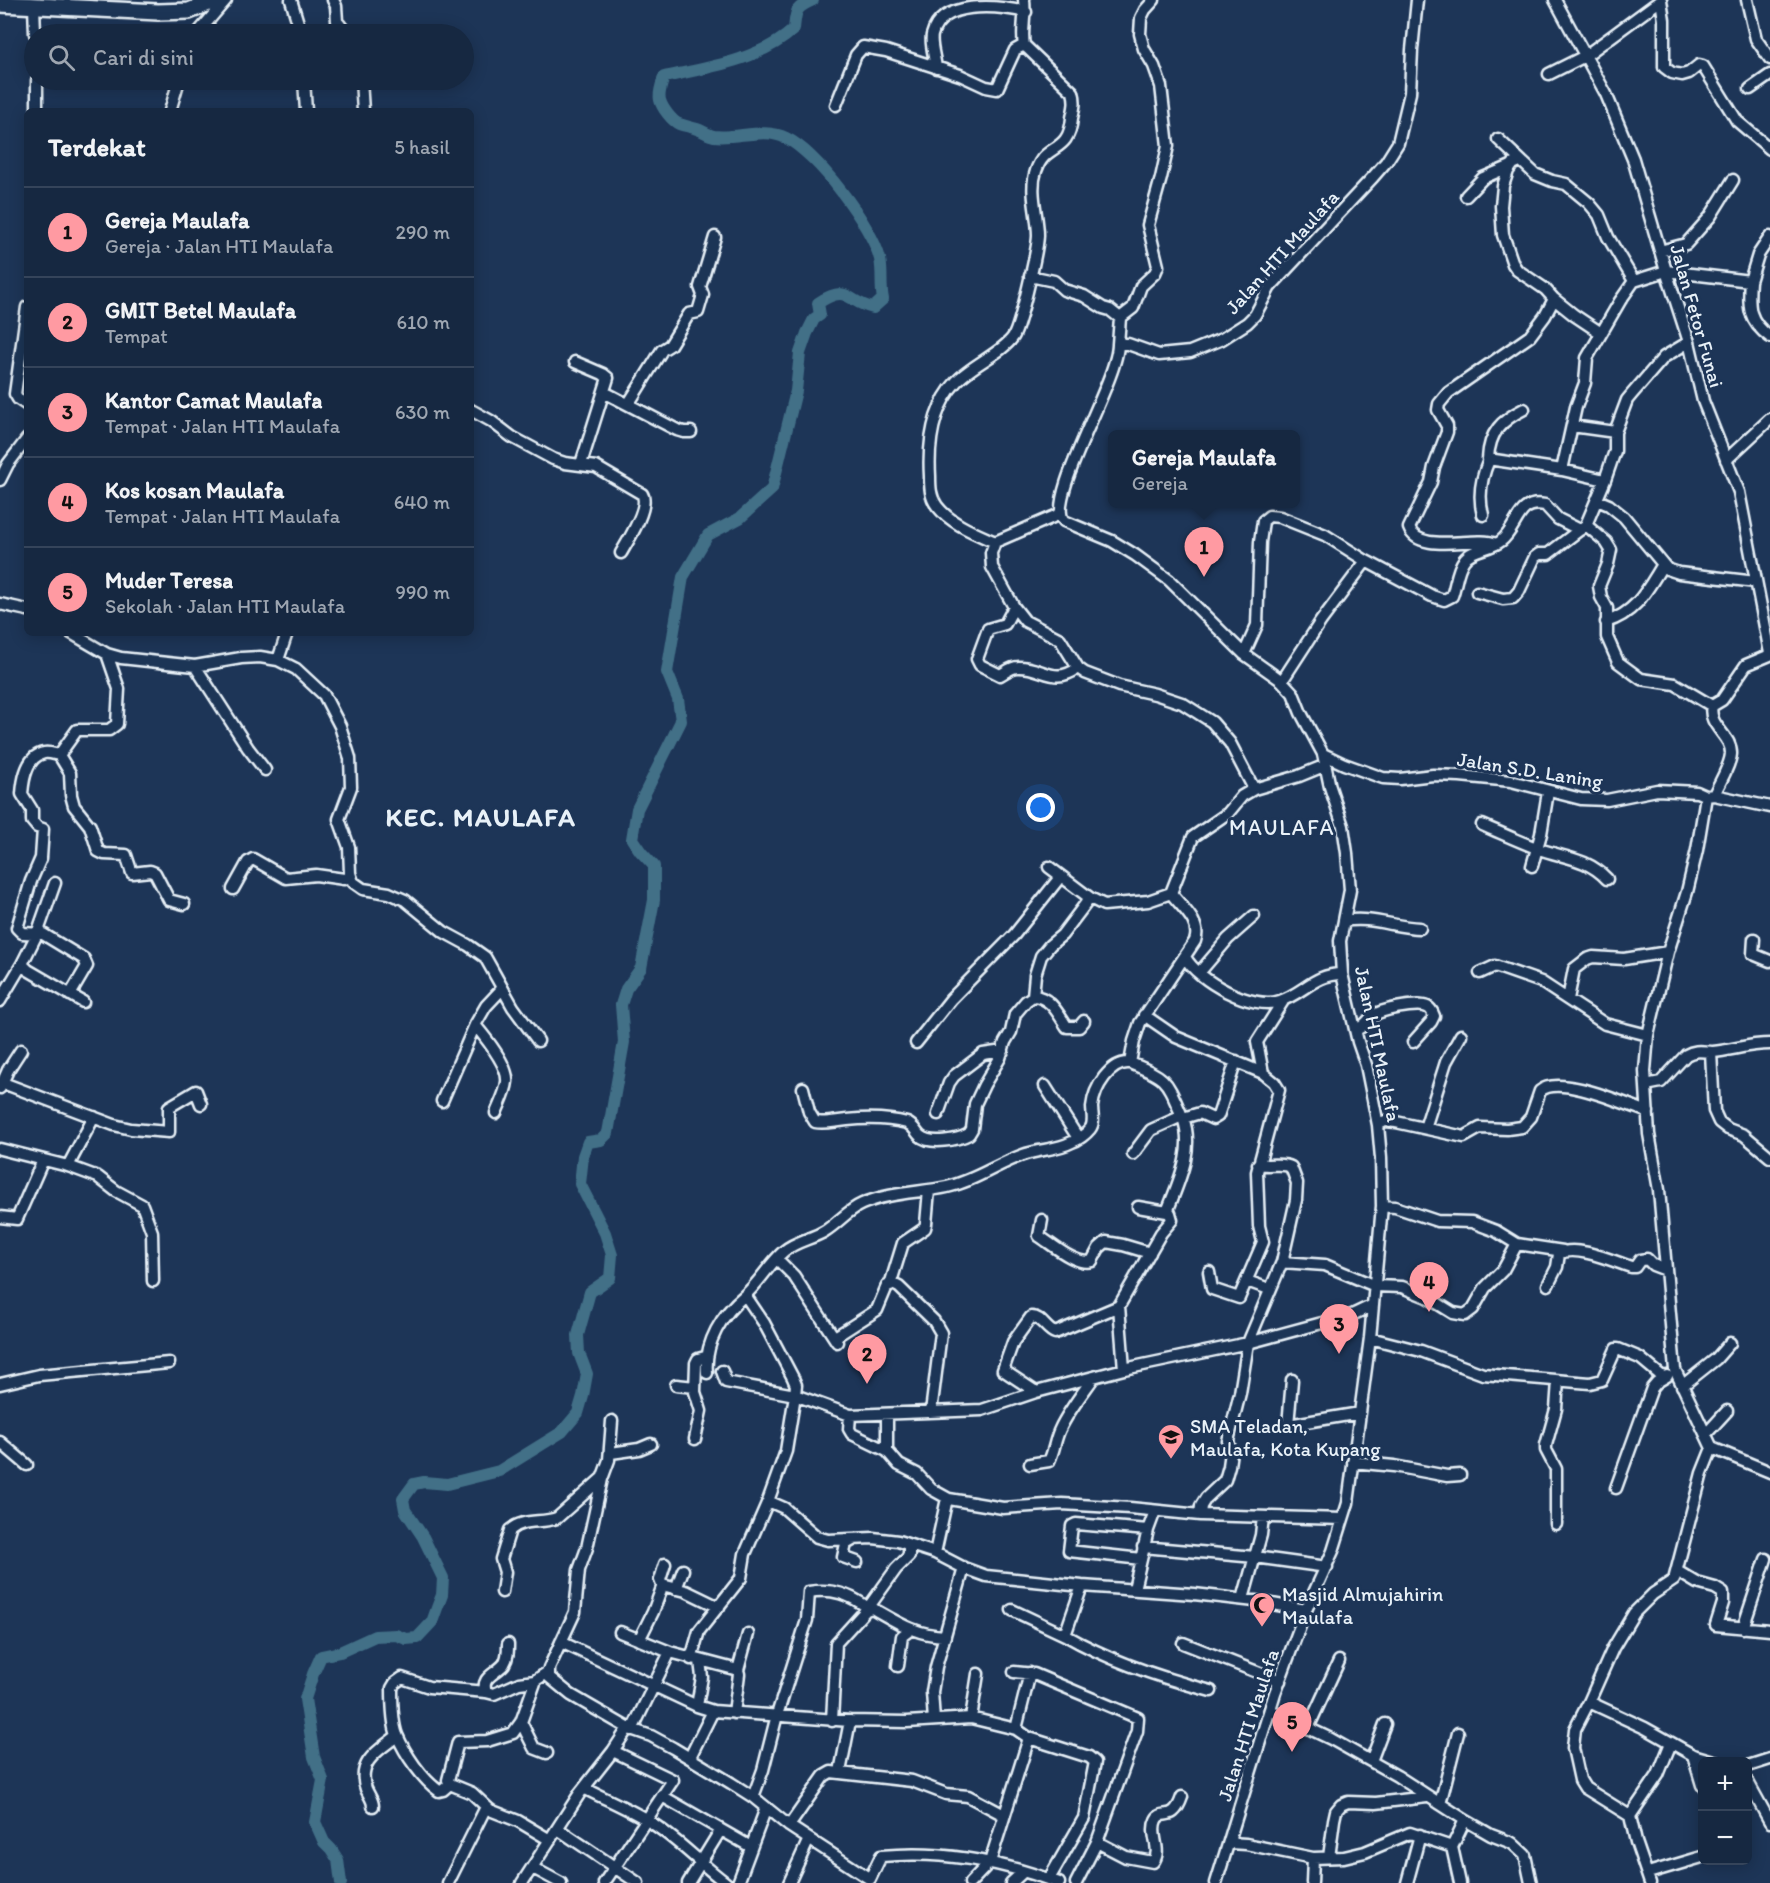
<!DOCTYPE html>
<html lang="id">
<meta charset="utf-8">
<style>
:root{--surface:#162841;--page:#23344c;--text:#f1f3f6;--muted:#9ea6b1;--line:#35445a;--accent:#ff9aa2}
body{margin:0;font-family:Itim,sans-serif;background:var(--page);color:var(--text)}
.controls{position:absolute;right:18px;bottom:18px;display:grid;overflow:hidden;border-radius:9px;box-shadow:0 3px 15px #0003}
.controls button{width:54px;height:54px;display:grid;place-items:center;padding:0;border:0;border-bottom:2px solid var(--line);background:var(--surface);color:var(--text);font:30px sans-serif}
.you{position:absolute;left:1041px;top:808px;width:21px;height:21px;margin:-15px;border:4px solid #fff;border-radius:50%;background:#1a73e8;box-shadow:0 0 0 9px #1a73e833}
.badge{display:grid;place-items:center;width:39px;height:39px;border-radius:50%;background:var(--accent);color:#111;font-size:20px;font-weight:700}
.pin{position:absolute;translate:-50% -50px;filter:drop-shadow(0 2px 3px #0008)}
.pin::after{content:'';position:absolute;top:32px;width:21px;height:18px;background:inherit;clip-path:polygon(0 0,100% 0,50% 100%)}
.popup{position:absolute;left:1108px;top:430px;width:192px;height:78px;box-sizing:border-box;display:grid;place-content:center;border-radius:9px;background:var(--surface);filter:drop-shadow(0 2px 4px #0005);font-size:20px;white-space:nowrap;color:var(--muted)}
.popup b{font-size:22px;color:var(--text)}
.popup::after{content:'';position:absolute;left:50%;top:100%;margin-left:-12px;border:12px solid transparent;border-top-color:var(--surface)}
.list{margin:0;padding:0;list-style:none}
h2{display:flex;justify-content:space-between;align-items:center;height:78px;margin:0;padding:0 24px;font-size:26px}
h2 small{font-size:20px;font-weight:400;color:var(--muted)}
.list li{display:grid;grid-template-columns:39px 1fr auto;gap:18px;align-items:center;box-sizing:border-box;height:90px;padding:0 24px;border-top:2px solid var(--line)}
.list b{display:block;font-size:22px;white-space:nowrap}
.list p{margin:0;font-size:20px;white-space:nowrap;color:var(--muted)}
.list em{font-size:20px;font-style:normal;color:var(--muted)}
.icon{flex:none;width:33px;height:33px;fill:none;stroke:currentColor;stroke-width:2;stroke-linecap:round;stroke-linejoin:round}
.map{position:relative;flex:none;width:1770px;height:1883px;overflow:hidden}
.search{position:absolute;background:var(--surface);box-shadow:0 3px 15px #0003;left:24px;top:24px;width:450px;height:66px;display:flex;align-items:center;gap:15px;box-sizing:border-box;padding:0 21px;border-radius:33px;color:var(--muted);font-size:22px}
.panel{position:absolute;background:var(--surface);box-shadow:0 3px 15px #0003;left:24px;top:108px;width:450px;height:528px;border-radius:9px}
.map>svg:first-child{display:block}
</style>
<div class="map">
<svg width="1770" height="1883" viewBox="0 0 1770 1883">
<rect width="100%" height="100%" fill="#1d3557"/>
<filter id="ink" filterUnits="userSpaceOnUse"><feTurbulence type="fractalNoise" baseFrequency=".0167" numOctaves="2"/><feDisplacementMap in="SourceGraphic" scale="12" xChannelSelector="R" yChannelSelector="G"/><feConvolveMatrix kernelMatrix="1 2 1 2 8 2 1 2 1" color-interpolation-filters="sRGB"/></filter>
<g filter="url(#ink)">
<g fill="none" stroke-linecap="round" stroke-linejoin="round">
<path stroke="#426f87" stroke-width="12" d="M341 1883 338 1860 331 1849 324 1842 315 1822 323 1780 314 1757 305 1699 313 1674 321 1656 340 1652 375 1636 396 1635 406 1639 417 1638 432 1622 437 1608 442 1595 443 1578 423 1537 405 1510 403 1499 414 1484 424 1482 447 1484 499 1471 562 1432 578 1413 583 1396 587 1374 579 1353 578 1335 590 1292 610 1278 612 1255 605 1233 580 1184 583 1156 588 1142 601 1140 608 1133 624 1042 621 1005 626 989 641 968 654 900V866L641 852 632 839 637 809 681 721 678 699 667 672 683 577 708 535 740 518 772 489 796 391 800 353 807 333 814 319 820 315 818 303C849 283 846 302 873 308L883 299C880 285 883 274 880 259 872 226 817 153 786 138 764 127 737 139 714 136 708 135 703 131 697 129 691 127 685 126 679 124 672 121 662 108 660 100 658 93 662 84 664 77 707 68 761 60 794 29 796 10 795 8 813 0"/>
<g stroke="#e8f1f8" stroke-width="15">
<path id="minor" d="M291 0 298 23 299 34
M333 0 336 6 337 21 347 34
M1555 0 1606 94 1633 159 1666 271 1689 342 1703 401 1739 492 1770 653
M1661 0 1664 20V67L1672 73 1682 75 1689 73 1699 65 1703 66 1737 121 1770 149
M1747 0 1756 39 1770 59
M34 6 35 34
M197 34 226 0
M1024 45C1021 31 1026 16 1024 0
M936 68C935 58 930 44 932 35 941 0 996 5 1026 12
M1549 74 1585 56 1661 0
M304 80 306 111
M361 80 363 111
M1750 89 1770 75
M836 105 856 55 863 47 886 51 960 75 986 87 997 89 1015 50 1024 45
M37 111V80
M170 111 179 80
M1498 139 1535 174 1552 181 1566 184 1589 203 1599 215 1608 237 1634 281
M1520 161 1513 164 1508 171 1503 186 1501 206 1503 235 1513 264 1517 270 1545 289 1554 299 1574 315 1601 333
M1466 196 1483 178 1511 166
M1660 251 1686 244 1710 217 1733 180
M1030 276 1054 281 1064 290 1084 296 1103 308 1110 310 1120 318
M1750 281C1748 307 1748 321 1770 337
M27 307 15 394 18 399 27 405
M1118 344 1120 318 1133 308 1141 286 1155 273 1158 266 1148 225 1161 178 1168 146 1161 86 1154 66 1144 49 1140 34 1141 18 1145 10 1154 0
M575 362 603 374 608 378 581 464
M604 392 677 430 684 432H691
M629 403 662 350 670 345 689 314 698 312 703 295 700 287 715 237
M1524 409C1502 420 1489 432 1488 459L1562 470 1576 407 1585 383 1587 358 1620 301 1634 281 1666 271 1750 281 1758 255 1770 237
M471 410 491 421 512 437 553 459 565 463 596 467 642 494C650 506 628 541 621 553
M1572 426 1615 432 1627 400 1632 394 1664 357 1689 342
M1726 460 1770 419
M0 480 8 464 27 439
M1605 480 1615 451V432
M1597 500 1609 505 1624 517 1667 569 1679 573 1756 582
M1060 514 995 542 991 553 992 567 1014 607 1025 621 1060 639 1078 668 1085 673 1119 686 1155 694 1182 703 1212 722 1230 743 1254 789 1242 796 1228 813 1193 837 1171 893C1181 907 1202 922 1195 941L1140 1023 1134 1041 1130 1063C1110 1061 1094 1088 1092 1107 1092 1114 1095 1123 1090 1129 1086 1134 1078 1140 1072 1142 1057 1150 1039 1149 1023 1155 997 1164 975 1181 947 1187 920 1193 889 1192 862 1204 848 1210 838 1223 825 1231 812 1239 796 1241 784 1251 769 1264 760 1282 745 1295L764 1323 793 1378 796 1385 795 1395 850 1415 982 1410 1036 1392 1124 1369 1248 1343 1333 1320 1352 1315 1373 1305
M1483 515C1478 496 1481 478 1489 460
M1586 525 1606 542 1611 550 1608 564 1599 586 1601 597 1607 608V637L1618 662 1641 679 1675 684 1712 706 1722 700 1746 665 1770 655
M995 542C975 533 951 524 937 506 930 497 930 486 930 476 928 443 933 407 956 382 971 365 1002 353 1013 337 1020 327 1038 248 1038 235 1038 215 1029 191 1036 171 1045 142 1069 155 1072 118 1074 108 1076 102 1073 92L1024 45
M1496 544C1476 535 1419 555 1409 528L1431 482 1434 467 1447 432V426L1438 410 1439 404 1448 393 1530 336 1545 316 1554 299
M1477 592 1503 599 1513 598 1519 591 1535 557 1539 554H1548L1586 525 1605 480 1562 470
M0 604 27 610
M1014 607 1005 624 988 629 977 659 980 665 1000 675C1006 672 1011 667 1018 667 1043 666 1053 686 1078 668
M1606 622C1636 613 1647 590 1662 566
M71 633 107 654 121 658 195 666 241 658 260 657 278 660 296 669 324 695 340 726 350 758 351 787 339 819 349 847 350 873 353 882 363 889 389 893 405 900 444 932 468 945 485 957 513 1007 538 1041
M1244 654 1257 625 1260 542 1263 521 1269 516 1280 517 1325 535 1366 561 1432 596 1444 600 1452 596C1456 585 1457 569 1464 560 1472 548 1490 550 1501 541 1518 528 1517 499 1545 505L1558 519 1580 530
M278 660 287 633
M195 666 248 748 265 770
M1282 681 1321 621 1366 561
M1712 706C1707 726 1732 735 1731 754 1730 767 1719 783 1714 795
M1323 754 1344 764 1383 778 1400 779 1433 775 1460 776 1511 781 1581 799 1607 800 1657 790 1697 792 1706 796 1714 795 1770 807
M59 755 77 730H109L117 724 119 689 107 654
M1254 789 1299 776 1326 765
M1482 825C1501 833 1520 842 1539 849 1565 858 1587 858 1607 879
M1532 866 1541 834 1548 792
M1049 867 1090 898 1104 905 1148 901 1171 893
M55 883 37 934 22 964 28 970 83 1002
M233 889 248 862 253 859 286 878 316 875 344 879 351 877
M1344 921C1371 916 1393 927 1420 928
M1754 939 1753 954 1770 961
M1185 957C1198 981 1253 1011 1280 1001 1304 993 1314 974 1342 974
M1199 973 1228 939 1254 916
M1480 973 1495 966 1541 982 1605 1024 1648 1035
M70 995 87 966 84 959 43 934 22 933 17 928 31 881 41 858 43 829 37 827 32 821V810L22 794C23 780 27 756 44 753 49 752 54 754 59 755L70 773 71 795 74 806 90 826 98 851 104 854 126 855 132 873 150 871 155 873 169 900 184 904
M1033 996C1051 997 1058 1014 1067 1027H1079L1084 1021
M1568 999 1574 969 1587 959 1593 957 1624 959 1668 952
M0 1001 22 964
M1144 1015 1176 1037 1263 1073
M475 1025C485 1037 509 1066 507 1082 506 1092 500 1103 496 1113
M1355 1030C1367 1026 1365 1022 1373 1016 1381 1009 1414 1004 1424 1006 1430 1007 1432 1011 1434 1016L1431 1022 1413 1042
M916 1043 951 999 1014 935 1061 876
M1711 1052 1714 1111 1719 1122 1728 1129 1744 1135 1770 1157
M1130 1063C1168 1078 1166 1080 1182 1116L1151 1130 1133 1154
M3 1083 114 1125 131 1129 169 1132V1107L196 1091 201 1104
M1646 1085 1661 1082 1686 1055C1696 1049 1703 1052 1713 1052 1733 1050 1748 1044 1770 1044
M1045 1086 1078 1138
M0 1088 8 1070 21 1050
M803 1088 809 1112 815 1122C825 1124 836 1121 847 1120 865 1118 888 1118 907 1123 914 1126 915 1131 920 1136 930 1145 958 1140 969 1134L972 1129 975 1104 984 1085 1000 1058 1005 1042 1011 1032 1015 1014 1026 1001 1033 996 1035 975 1041 956 1050 945 1062 935 1090 898
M442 1101 475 1025 486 1006 502 989
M938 1114 949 1083 954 1076 983 1054 1003 1051
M1378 1125 1385 1121 1396 1122 1464 1137 1480 1128 1507 1129 1522 1127 1531 1117 1540 1091C1559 1074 1625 1104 1648 1112
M1425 1128 1446 1062 1461 1035
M0 1149 68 1166 98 1177 116 1191 142 1205 152 1232 153 1281
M68 1166 94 1117
M1382 1206 1395 1207 1437 1221 1472 1222 1496 1231 1517 1244
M1138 1207 1167 1212C1178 1183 1195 1150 1183 1118L1200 1113 1213 1119 1218 1116 1236 1061
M0 1217 17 1219 43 1160
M1042 1220 1039 1236C1053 1245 1076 1266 1092 1261L1099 1248 1106 1242 1123 1245 1150 1253
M777 1259 794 1276 837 1342
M1282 1262 1325 1265 1375 1286 1402 1287 1427 1297 1453 1313 1465 1315 1473 1309 1485 1288 1503 1270 1517 1244 1563 1251
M1209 1272 1212 1289 1239 1298 1263 1242 1259 1226 1257 1172 1279 1090 1274 1082 1263 1073 1257 1042 1283 1001
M1247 1281 1269 1289
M890 1285 903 1243 925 1228 926 1224 929 1190
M1548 1285 1557 1267 1559 1254C1575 1244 1613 1261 1631 1267H1635L1640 1260 1647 1259 1653 1265 1666 1270
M835 1337 877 1310 887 1286 893 1284 899 1287 934 1321 941 1333 931 1412
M1370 1338 1421 1351 1483 1374 1590 1383 1602 1380 1616 1349H1618L1640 1358 1664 1378
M1124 1369 1119 1306 1161 1233 1172 1220 1170 1213 1167 1212
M707 1373C704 1343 722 1314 745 1295
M1292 1380 1288 1425 1360 1413
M0 1384 39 1375 169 1363
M676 1385 695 1387
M1682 1386 1716 1359 1730 1343
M1036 1392 1003 1370 1013 1342 1031 1317C1041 1316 1046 1330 1055 1333L1119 1306
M850 1415 849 1429 852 1434 887 1451
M887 1415V1451L899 1465 917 1474 931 1489 949 1499
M612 1421 609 1460 602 1479 587 1548 579 1570 575 1612 549 1668V1677L571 1695 628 1728 651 1736 673 1748 731 1783 753 1797 789 1826 870 1879 881 1856C941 1850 1003 1862 1059 1883
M1706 1434 1727 1411
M695 1439 701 1411 695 1392 696 1363 698 1359 705 1357
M0 1442 27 1465
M1712 1448 1770 1472
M611 1453 639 1449 651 1444
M1353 1462 1394 1466 1447 1476 1460 1475
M1030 1464 1049 1461C1054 1452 1055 1439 1060 1429 1069 1410 1082 1394 1094 1377
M1616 1488 1652 1388 1657 1382 1667 1376
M768 1501 784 1508 817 1537 828 1540 873 1538 898 1541 935 1553 964 1568 986 1576 1082 1586 1194 1594 1255 1601 1306 1610
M1200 1515 1201 1506 1206 1498 1225 1480 1229 1466 1231 1452 1228 1441 1240 1393 1248 1343 1282 1262 1296 1200 1297 1183 1291 1167C1282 1162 1269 1167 1258 1164
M1556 1524V1469L1546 1450V1445L1556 1409 1558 1381
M853 1540 846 1544 843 1557 857 1562
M1143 1547 1255 1557 1327 1567
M935 1553 946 1503 949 1499 1003 1508 1062 1504 1130 1508 1200 1515 1343 1519
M1141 1559 1069 1551 1072 1526 1076 1524 1148 1530
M665 1564 660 1580 662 1585 686 1591 719 1607
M1677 1571 1697 1583 1715 1588 1723 1593V1603L1716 1625 1770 1630
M1082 1586 1065 1635C1110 1661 1161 1678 1211 1691
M676 1589 683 1570
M1134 1589 1148 1530 1155 1511
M502 1592 505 1572 501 1559 510 1530C523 1518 541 1524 557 1518L601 1479
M1243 1599 1261 1535 1263 1517
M1012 1610 1065 1635
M1743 1628 1766 1559
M620 1632 670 1652 738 1670 739 1674 734 1713
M639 1640 653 1612 663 1585
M561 1642 697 1706 713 1711 850 1721 907 1722 971 1718 1016 1729 1029 1738 990 1862 970 1883
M1183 1643 1280 1681
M508 1644C508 1651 508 1658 504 1664 496 1674 480 1677 486 1692L494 1694 519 1683 535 1681
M691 1659 699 1631 741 1578 745 1554 768 1501 786 1451 795 1395 726 1382 722 1371
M898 1666 902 1636 910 1630
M738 1670 748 1634
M548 1672 536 1680 521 1722 513 1733 487 1741 458 1742 448 1780 450 1784 472 1793 490 1810 518 1821 550 1840
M1014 1672 1034 1674 1138 1718 1137 1731 1097 1842 1076 1883
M1589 1702 1645 1728 1693 1755 1717 1762
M697 1706 702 1677 700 1661
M1270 1710 1331 1739 1397 1776 1465 1820 1491 1835 1512 1843 1525 1855 1531 1883
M971 1718 978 1674
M934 1720 932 1692 936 1667 964 1568
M832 1721 836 1643 866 1610 872 1608C897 1622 915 1635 945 1636
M521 1722 534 1748 547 1753
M1308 1728 1339 1661
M1016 1729 1030 1673
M632 1730 670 1652
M1029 1738 1089 1757 1095 1762 1084 1818 1049 1879
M1671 1743 1658 1775 1630 1816 1585 1788 1580 1780 1573 1748 1575 1729 1589 1702 1613 1648 1634 1613 1653 1594 1674 1580 1702 1473 1712 1448 1675 1370 1659 1190 1649 1134 1645 1071 1648 1035 1668 952 1687 892 1697 850 1706 796
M1693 1755 1702 1785
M690 1757 713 1711
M1371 1761 1385 1724
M1748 1766 1770 1759
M840 1772 850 1721
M1748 1782 1770 1822
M450 1784 443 1790 439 1791C422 1779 405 1754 397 1735 392 1722 392 1702 392 1688L395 1683 402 1678 429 1687 486 1692
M584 1788C605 1799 627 1808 647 1820 676 1837 699 1863 726 1883
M662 1796 751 1847
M753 1797 763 1770 777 1715 807 1620 809 1592C832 1588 850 1594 868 1608L896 1569 909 1556V1545
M1440 1804 1458 1733
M373 1806C373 1800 369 1796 366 1789 356 1762 379 1750 397 1736
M1630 1816 1636 1842 1650 1883
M789 1826 824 1776 831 1772 912 1781 946 1794 968 1796 1004 1815
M558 1829 638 1883
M1097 1842 1126 1857 1153 1862C1163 1850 1149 1834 1156 1820 1162 1808 1173 1824 1182 1797
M1230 1843 1246 1844 1313 1858 1344 1857 1365 1852 1410 1833 1452 1847 1460 1883
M1452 1847 1465 1820
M1329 1857 1334 1820 1336 1811 1341 1805 1348 1802 1376 1803 1427 1797
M533 1868 561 1883
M1648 1873 1702 1857
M448 1883 486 1807
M522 1883 580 1793 613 1751 628 1728
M604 1883 673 1780 613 1751
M688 1883 720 1831
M738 1883 766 1808
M789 1883 809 1839
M1011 1883 1023 1872
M1216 1883 1275 1693 1306 1610 1333 1551 1348 1503 1370 1338 1382 1206 1381 1158 1378 1125 1366 1065 1358 1042 1342 974 1340 941 1350 890 1347 853 1343 826 1330 787 1323 754 1301 713 1293 693 1282 681 1244 654 1169 580 1135 555 1112 541 1064 521C1045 498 1118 381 1118 344H1128L1159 355 1190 352 1222 339 1247 323 1255 315 1270 287 1373 177 1386 162 1398 143 1410 93 1412 50 1417 0
M1312 1883 1313 1858
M1407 1883 1420 1835"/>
</g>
<g stroke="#e8f1f8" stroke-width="20">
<path id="highway" d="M0 4 158 12 189 11 216 0"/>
</g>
<use href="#minor" stroke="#1d3557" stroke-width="10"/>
<use href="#highway" stroke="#1d3557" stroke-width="15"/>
</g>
</g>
<defs>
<g id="school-pin" transform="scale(1.35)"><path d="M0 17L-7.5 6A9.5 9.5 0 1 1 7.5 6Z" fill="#ff9aa2" stroke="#1d3557"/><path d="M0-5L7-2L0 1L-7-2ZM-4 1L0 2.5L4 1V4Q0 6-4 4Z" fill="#111"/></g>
<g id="mosque-pin" transform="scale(1.35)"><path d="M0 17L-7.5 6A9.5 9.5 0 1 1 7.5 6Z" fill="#ff9aa2" stroke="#1d3557"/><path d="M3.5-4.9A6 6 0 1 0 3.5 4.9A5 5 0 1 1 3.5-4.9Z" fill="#111"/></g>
</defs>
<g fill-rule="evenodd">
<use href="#school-pin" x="1171" y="1437"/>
<use href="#mosque-pin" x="1262" y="1605"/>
</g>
<g text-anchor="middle" stroke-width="6" stroke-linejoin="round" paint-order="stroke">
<g font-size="20" fill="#e8f1f8" stroke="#1d3557">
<text transform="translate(1282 252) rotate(-48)" y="7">Jalan HTI Maulafa</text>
<text transform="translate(1697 316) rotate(74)" y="7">Jalan Fetor Funai</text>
<text transform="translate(1530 770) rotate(9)" y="7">Jalan S.D. Laning</text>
<text transform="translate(1378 1044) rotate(78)" y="7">Jalan HTI Maulafa</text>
<text transform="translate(1248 1725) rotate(-72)" y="7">Jalan HTI Maulafa</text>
</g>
<g font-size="20" fill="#e8f1f8" stroke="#1d3557" text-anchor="start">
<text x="1190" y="1433">SMA Teladan,<tspan x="1190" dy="23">Maulafa, Kota Kupang</tspan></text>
<text x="1282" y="1601">Masjid Almujahirin<tspan x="1282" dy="23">Maulafa</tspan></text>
</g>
<g font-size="22" letter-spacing="1.5" fill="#e8f1f8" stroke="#1d3557">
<text x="1282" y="835">MAULAFA</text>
</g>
<g font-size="26" font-weight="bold" letter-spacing="1.5" fill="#e8f1f8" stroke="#1d3557">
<text x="481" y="826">KEC. MAULAFA</text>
</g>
</g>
</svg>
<div class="controls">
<button>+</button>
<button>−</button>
</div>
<div class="you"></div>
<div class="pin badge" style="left:1204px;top:577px">1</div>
<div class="popup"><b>Gereja Maulafa</b>Gereja</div>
<div class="pin badge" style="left:867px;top:1384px">2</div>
<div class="pin badge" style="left:1339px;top:1354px">3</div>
<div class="pin badge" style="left:1429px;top:1312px">4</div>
<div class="pin badge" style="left:1292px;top:1752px">5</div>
<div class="search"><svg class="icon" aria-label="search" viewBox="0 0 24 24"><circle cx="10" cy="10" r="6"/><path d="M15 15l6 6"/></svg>Cari di sini</div>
<section class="panel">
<h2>Terdekat<small>5 hasil</small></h2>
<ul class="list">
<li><span class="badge">1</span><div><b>Gereja Maulafa</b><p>Gereja · Jalan HTI Maulafa</p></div><em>290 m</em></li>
<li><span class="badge">2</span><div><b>GMIT Betel Maulafa</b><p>Tempat</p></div><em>610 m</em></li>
<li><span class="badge">3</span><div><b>Kantor Camat Maulafa</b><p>Tempat · Jalan HTI Maulafa</p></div><em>630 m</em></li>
<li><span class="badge">4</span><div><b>Kos kosan Maulafa</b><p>Tempat · Jalan HTI Maulafa</p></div><em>640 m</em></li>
<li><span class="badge">5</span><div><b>Muder Teresa</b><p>Sekolah · Jalan HTI Maulafa</p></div><em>990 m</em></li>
</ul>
</section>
</div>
